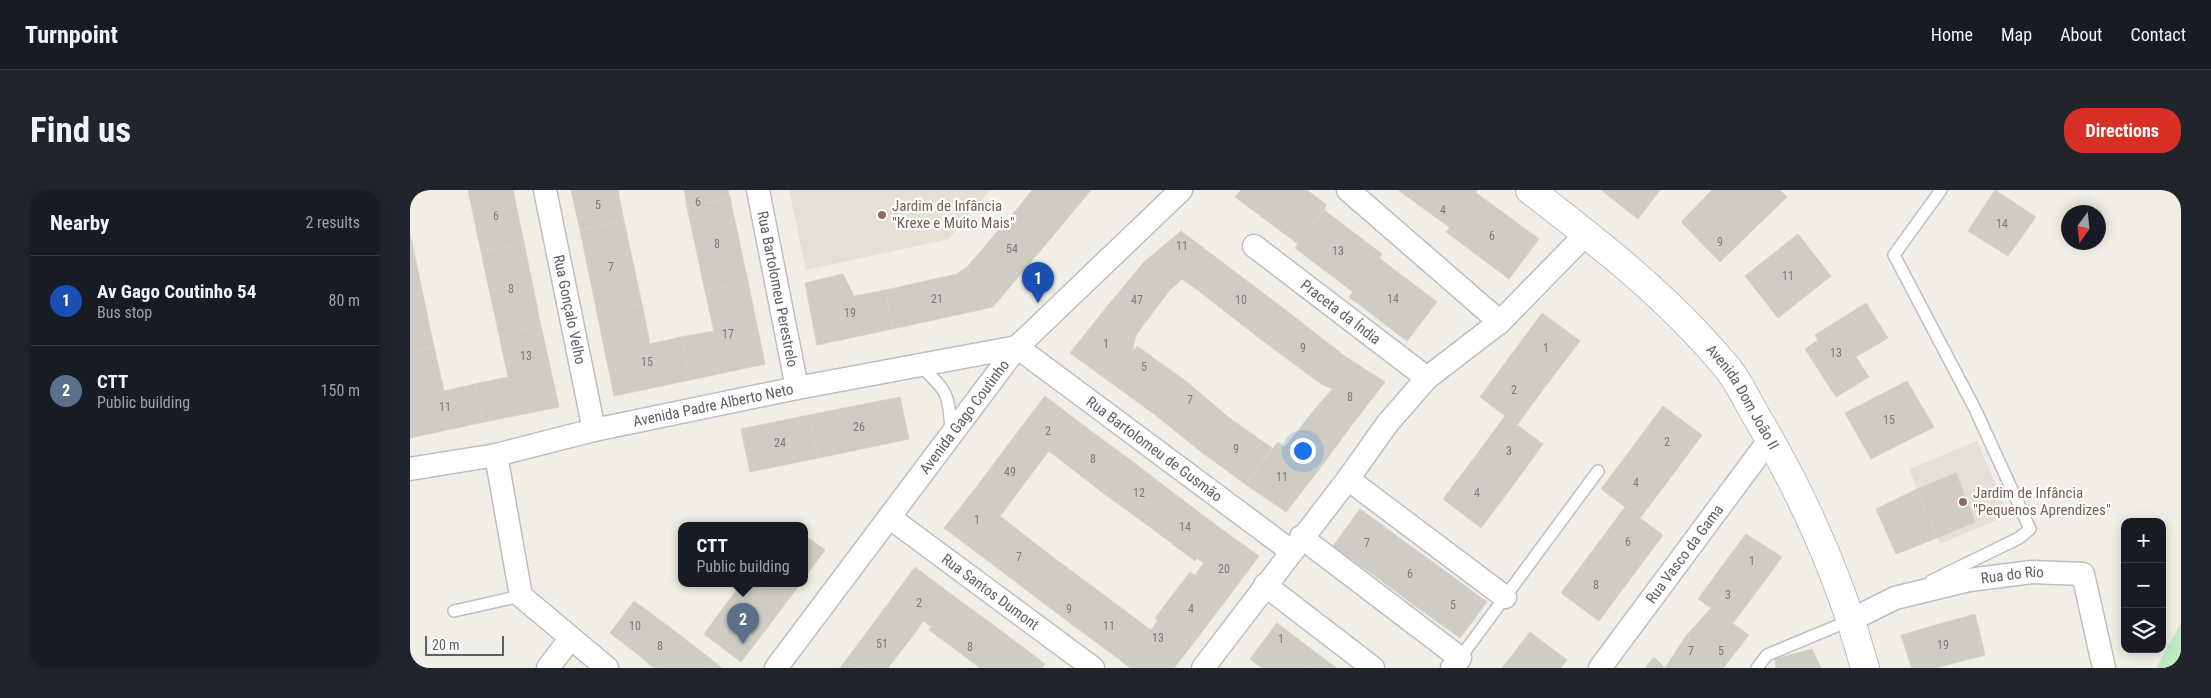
<!DOCTYPE html>
<meta charset="utf-8">
<style>
:root{--surface:#171b24;--page:#20242c;--text:#f1f3f6;--muted:#9ea1a6;--line:#363941;--accent:#d93025}
body{margin:0;font-family:"Roboto Condensed",sans-serif;background:var(--page);color:var(--text)}
.controls{position:absolute;right:15px;bottom:15px;display:grid;overflow:hidden;border-radius:10px;box-shadow:0 2px 12px #0003}
.controls button{width:45px;height:45px;display:grid;place-items:center;padding:0;border:0;border-bottom:1px solid var(--line);background:var(--surface);color:var(--text);font:25px sans-serif}
.compass{position:absolute;left:1651px;top:15px;width:45px;height:45px;border-radius:50%;background:var(--surface);box-shadow:0 2px 12px #0003;rotate:195deg}
.scale{position:absolute;left:15px;bottom:12px;width:79px;box-sizing:border-box;padding-left:5px;border:2px solid #5c6067;border-top:0;font-size:14px;line-height:18px;white-space:nowrap;color:#5c6067;-webkit-text-stroke:4px #fff;paint-order:stroke}
.you{position:absolute;left:892px;top:260px;width:18px;height:18px;margin:-12px;border:4px solid #fff;border-radius:50%;background:#1a73e8;box-shadow:0 0 0 8px #1a73e833}
.badge{display:grid;place-items:center;width:32px;height:32px;border-radius:50%;background:var(--accent);color:#fff;font-size:16px;font-weight:700}
.pin{position:absolute;translate:-50% -41px;filter:drop-shadow(0 1px 2px #0008)}
.pin::after{content:'';position:absolute;top:26px;width:18px;height:15px;background:inherit;clip-path:polygon(0 0,100% 0,50% 100%)}
.popup{position:absolute;left:268px;top:332px;width:130px;height:65px;box-sizing:border-box;display:grid;place-content:center;border-radius:10px;background:var(--surface);filter:drop-shadow(0 1px 4px #0005);font-size:16px;white-space:nowrap;color:var(--muted)}
.popup b{font-size:19px;color:var(--text)}
.popup::after{content:'';position:absolute;left:50%;top:100%;margin-left:-10px;border:10px solid transparent;border-top-color:var(--surface)}
.list{margin:0;padding:0;list-style:none}
h2{display:flex;justify-content:space-between;align-items:center;height:65px;margin:0;padding:0 20px;font-size:21px}
h2 small{font-size:16px;font-weight:400;color:var(--muted)}
.list li{display:grid;grid-template-columns:32px 1fr auto;gap:15px;align-items:center;box-sizing:border-box;height:90px;padding:0 20px;border-top:1px solid var(--line)}
.list b{display:block;font-size:19px;white-space:nowrap}
.list p{margin:0;font-size:16px;white-space:nowrap;color:var(--muted)}
.list em{font-size:16px;font-style:normal;color:var(--muted)}
.icon{flex:none;width:28px;height:28px;fill:none;stroke:currentColor;stroke-width:2;stroke-linecap:round;stroke-linejoin:round}
.map{position:relative;flex:none;width:1771px;height:478px;overflow:hidden;border-radius:20px}
header{display:flex;align-items:center;gap:30px;box-sizing:border-box;height:70px;padding:0 25px;background:var(--surface);border-bottom:1px solid var(--line)}
header strong{font-size:24px}
nav{display:flex;gap:28px;margin-inline-start:auto;font-size:18px}
.intro{display:flex;align-items:center;justify-content:space-between;box-sizing:border-box;height:120px;padding:0 30px}
h1{margin:0;font-size:35px}
.button{padding:12px 22px;border-radius:20px;background:var(--accent);color:#fff;font-size:18px;font-weight:700}
main{display:flex;gap:30px;padding:0 30px}
aside{flex:1;background:var(--surface);border-radius:20px;box-shadow:0 2px 12px #0003}
.map>svg:first-child{display:block}
</style>
<header>
<strong>Turnpoint</strong>
<nav><a>Home</a><a>Map</a><a>About</a><a>Contact</a></nav>
</header>
<div class="intro"><h1>Find us</h1><a class="button">Directions</a></div>
<main>
<aside>
<h2>Nearby<small>2 results</small></h2>
<ul class="list">
<li><span class="badge" style="background:#1a4fb4">1</span><div><b>Av Gago Coutinho 54</b><p>Bus stop</p></div><em>80 m</em></li>
<li><span class="badge" style="background:#5c6f8a">2</span><div><b>CTT</b><p>Public building</p></div><em>150 m</em></li>
</ul>
</aside>
<div class="map">
<svg width="1771" height="478" viewBox="0 0 1771 478">
<rect width="100%" height="100%" fill="#f1efe5"/>
<path fill="#e3e1d5" d="M379 0H580L539 49 396 80Z
M1567 251 1599 325 1530 354 1499 279Z"/>
<path fill="#bfebc3" d="M1771 433V478H1746Z"/>
<path fill="#ceccc4" stroke="#d6d2c2" d="M58 0H103L114 53 71 62Z
M161 0H208L214 31 170 40Z
M274 0H318L320 8 277 17Z
M622 0H681L646 42 612 13Z
M831 0H897L917 15 888 54 825 7Z
M988 0H1067L1039 37Z
M1191 0H1250L1228 29Z
M1302 0H1370L1377 7 1310 72 1271 32Z
M1585 0 1626 27 1598 66 1558 41Z
M1065 2 1129 49 1099 89 1036 42Z
M320 8 338 92 295 101 277 17Z
M612 13 646 42 583 117 557 77Z
M914 20 972 64 943 102 885 58Z
M214 31 232 114 187 123 170 40Z
M771 41 812 72 789 101 772 89 759 101 734 72Z
M0 43 7 76 0 77Z
M1388 44 1421 86 1368 128 1335 86Z
M114 53 131 136 89 145 71 62Z
M969 68 1027 112 997 151 939 107Z
M734 72 759 101 726 145 695 119Z
M812 72 873 118 849 148 789 101Z
M7 76 24 157 0 162V77Z
M557 77 583 117 482 139 476 100 547 84Z
M433 84 444 106 476 100 482 139 407 155 395 93Z
M338 92 355 174 280 190 271 147 304 141 295 101Z
M1456 113 1478 148 1446 167 1459 187 1426 207 1395 159 1408 150 1405 145Z
M232 114 240 154 271 147 280 190 204 206 187 123Z
M873 118 936 167 911 194 849 148Z
M695 119 726 145 722 163 700 192 660 163Z
M1132 123 1170 151 1138 193 1101 165Z
M131 136 149 217 74 232 65 194 98 187 89 145Z
M727 156 777 192 748 227 700 192Z
M24 157 34 201 65 194 74 232 0 248V162Z
M1101 165 1138 193 1107 235 1070 207Z
M936 167 975 192 941 236 909 214 923 199 911 194Z
M1497 191 1524 237 1461 269 1435 223Z
M777 192 818 227 790 261 748 227Z
M635 206 673 235 648 268 639 261 632 270 603 248Z
M490 207 499 249 408 268 399 225Z
M909 214 941 236 908 281 875 257Z
M1253 216 1292 245 1261 287 1222 258Z
M399 225 408 268 340 282 331 239Z
M1095 226 1133 254 1102 297 1064 268Z
M818 227 862 258 835 294 790 261Z
M673 235 719 269 693 303 648 268Z
M603 248 632 270 597 317 568 295Z
M868 252 908 281 876 322 835 294Z
M1222 258 1261 287 1230 328 1191 299Z
M1064 268 1102 297 1071 338 1033 309Z
M719 269 765 304 740 337 693 303Z
M1546 283 1565 332 1527 348 1507 299Z
M568 295 597 317 590 326 599 333 573 367 534 338Z
M1507 299 1527 348 1486 364 1466 319Z
M765 304 810 338 785 371 740 337Z
M1215 317 1253 345 1221 388 1183 360Z
M950 319 992 350 965 386 923 356Z
M599 333 644 368 619 402 573 367Z
M810 338 849 366 816 410 784 386 794 373 787 368Z
M1336 344 1372 367 1347 401 1312 376Z
M394 345 415 360 394 388Z
M992 350 1035 381 1008 418 965 386Z
M1183 360 1221 388 1189 431 1151 403Z
M644 368 690 402 664 436 619 402Z
M1312 376 1347 401 1323 433 1288 409Z
M505 377 545 407 522 437 513 431 505 443 474 419Z
M1035 381 1077 412 1050 448 1008 418Z
M780 382 816 410 782 455 745 428Z
M332 393H372L384 402 354 442 316 414Z
M372 393H391L384 402Z
M690 402 734 435 709 469 664 436Z
M545 407 590 440 565 474 519 440Z
M224 411 250 430 226 463 200 443Z
M316 414 354 442 331 472 294 444Z
M1301 418 1339 445 1314 477 1276 446Z
M474 419 505 443 478 478H455L439 466Z
M1565 424 1575 465 1526 478H1502L1491 445Z
M250 430 275 449 252 478H244L226 463Z
M748 430 782 455 764 478H720L709 469 734 435 741 440Z
M867 433 909 465 900 478H852L840 469Z
M590 440 635 474 632 478H570L565 474Z
M1120 442 1157 470 1151 478H1092Z
M1276 446 1314 477 1313 478H1255Z
M275 449 301 469 295 478H252Z
M1402 459 1411 478H1366L1365 469Z
M909 465 926 478H900Z
M439 466 455 478H430Z
M1244 467 1255 478H1235Z
M301 469 312 478H295Z"/>
<g fill="none" stroke-linecap="round" stroke-linejoin="round">
<g stroke="#bcbec5" stroke-width="14">
<path id="lane" d="M510 176C537 200 539 204 541 240
M1521 391 1609 348 1620 339 1565 219 1484 65 1531 0
M44 421 111 406
M1050 468 1188 281
M1347 478 1357 465 1441 430"/>
</g>
<g stroke="#bcbec5" stroke-width="25">
<g id="street">
<path id="s1" d="M135 0 184 240"/>
<path id="s2" d="M348 0 387 198"/>
<path d="M938 0 1090 132"/>
<path id="s3" d="M844 56 1017 188"/>
<path id="s4" d="M607 157 881 361"/>
<path d="M86 265 111 406 197 478"/>
<path id="s5" d="M0 279 86 265 184 240 387 198 607 157"/>
<path d="M938 289 1095 407"/>
<path id="s6" d="M479 327 683 478"/>
<path d="M891 347 1050 468 1042 478"/>
<path d="M855 395 963 478"/>
<path id="s7" d="M1441 430 1485 408 1559 390 1622 382 1673 384 1694 478"/>
<path d="M138 478 160 449"/>
<path id="s8" d="M366 478 607 157 771 0"/>
<path d="M793 478 938 289 977 234 1017 188 1090 132 1177 43"/>
<path id="s9" d="M1190 478 1360 249"/>
</g>
</g>
<g stroke="#babdc4" stroke-width="30">
<g id="secondary">
<path id="s10" d="M1120 0C1189 53 1258 107 1314 174 1328 189 1337 211 1348 229 1394 307 1431 390 1455 478"/>
</g>
</g>
<use href="#lane" stroke="#fff" stroke-width="11"/>
<use href="#street" stroke="#fff" stroke-width="22"/>
<use href="#secondary" stroke="#fff" stroke-width="28"/>
</g>
<g fill="#8d6e63" stroke="#fff" stroke-width="2">
<circle cx="472" cy="25" r="5"/>
<circle cx="1553" cy="312" r="5"/>
</g>
<g text-anchor="middle" stroke-width="4.5" stroke-linejoin="round" paint-order="stroke">
<g font-size="12" fill="#787b7e">
<text x="288" y="16">6</text>
<text x="188" y="19">5</text>
<text x="1033" y="24">4</text>
<text x="86" y="30">6</text>
<text x="1592" y="38">14</text>
<text x="1082" y="50">6</text>
<text x="1310" y="56">9</text>
<text x="307" y="58">8</text>
<text x="772" y="60">11</text>
<text x="602" y="63">54</text>
<text x="928" y="65">13</text>
<text x="201" y="81">7</text>
<text x="1378" y="90">11</text>
<text x="101" y="103">8</text>
<text x="527" y="113">21</text>
<text x="983" y="113">14</text>
<text x="727" y="114">47</text>
<text x="831" y="114">10</text>
<text x="440" y="127">19</text>
<text x="318" y="148">17</text>
<text x="696" y="158">1</text>
<text x="893" y="162">9</text>
<text x="1136" y="162">1</text>
<text x="1426" y="167">13</text>
<text x="116" y="170">13</text>
<text x="237" y="176">15</text>
<text x="734" y="181">5</text>
<text x="1104" y="204">2</text>
<text x="940" y="211">8</text>
<text x="780" y="214">7</text>
<text x="35" y="221">11</text>
<text x="1479" y="234">15</text>
<text x="449" y="241">26</text>
<text x="638" y="245">2</text>
<text x="1257" y="256">2</text>
<text x="370" y="257">24</text>
<text x="826" y="263">9</text>
<text x="1099" y="265">3</text>
<text x="683" y="273">8</text>
<text x="600" y="286">49</text>
<text x="872" y="291">11</text>
<text x="1226" y="297">4</text>
<text x="729" y="307">12</text>
<text x="1067" y="307">4</text>
<text x="567" y="334">1</text>
<text x="775" y="341">14</text>
<text x="1218" y="356">6</text>
<text x="957" y="357">7</text>
<text x="609" y="371">7</text>
<text x="1342" y="375">1</text>
<text x="814" y="383">20</text>
<text x="1000" y="388">6</text>
<text x="1186" y="399">8</text>
<text x="1318" y="409">3</text>
<text x="509" y="417">2</text>
<text x="1043" y="419">5</text>
<text x="659" y="423">9</text>
<text x="781" y="423">4</text>
<text x="225" y="440">10</text>
<text x="699" y="440">11</text>
<text x="748" y="452">13</text>
<text x="871" y="453">1</text>
<text x="472" y="458">51</text>
<text x="1533" y="459">19</text>
<text x="250" y="460">8</text>
<text x="560" y="461">8</text>
<text x="1281" y="465">7</text>
<text x="1311" y="465">5</text>
</g>
<g font-size="15" fill="#785e54" stroke="#fff" text-anchor="start">
<text x="482" y="21">Jardim de Infância<tspan x="482" dy="17">"Krexe e Muito Mais"</tspan></text>
<text x="1563" y="308">Jardim de Infância<tspan x="1563" dy="17">"Pequenos Aprendizes"</tspan></text>
</g>
<g font-size="15" fill="#5c6067" stroke="#fff">
<text dy="5" stroke="none"><textPath href="#s2" startOffset="101">Rua Bartolomeu Perestrelo</textPath></text>
<text dy="5" stroke="none"><textPath href="#s1" startOffset="122">Rua Gonçalo Velho</textPath></text>
<text dy="5" stroke="none"><textPath href="#s3" startOffset="109">Praceta da Índia</textPath></text>
<text dy="5" stroke="none"><textPath href="#s10" startOffset="299">Avenida Dom João II</textPath></text>
<text dy="5" stroke="none"><textPath href="#s5" startOffset="310">Avenida Padre Alberto Neto</textPath></text>
<text dy="5" stroke="none"><textPath href="#s8" startOffset="314">Avenida Gago Coutinho</textPath></text>
<text dy="5" stroke="none"><textPath href="#s4" startOffset="171">Rua Bartolomeu de Gusmão</textPath></text>
<text dy="5" stroke="none"><textPath href="#s9" startOffset="142">Rua Vasco da Gama</textPath></text>
<text dy="5" stroke="none"><textPath href="#s7" startOffset="169">Rua do Rio</textPath></text>
<text dy="5" stroke="none"><textPath href="#s6" startOffset="126">Rua Santos Dumont</textPath></text>
</g>
</g>
</svg>
<div class="controls">
<button>+</button>
<button>−</button>
<button><svg class="icon" aria-label="layers" viewBox="0 0 24 24"><path d="M12 4l9 5-9 5-9-5zM3 14l9 5 9-5"/></svg></button>
</div>
<svg class="compass" viewBox="-18 -18 36 36"><path d="M0-13l5 13h-10z" fill="#e53935"/><path d="M0 13l5-13h-10z" fill="#9ea1a6"/></svg>
<div class="scale">20 m</div>
<div class="you"></div>
<div class="pin badge" style="left:628px;top:113px;background:#1a4fb4">1</div>
<div class="pin badge" style="left:333px;top:454px;background:#5c6f8a">2</div>
<div class="popup"><b>CTT</b>Public building</div>
</div>
</main>
